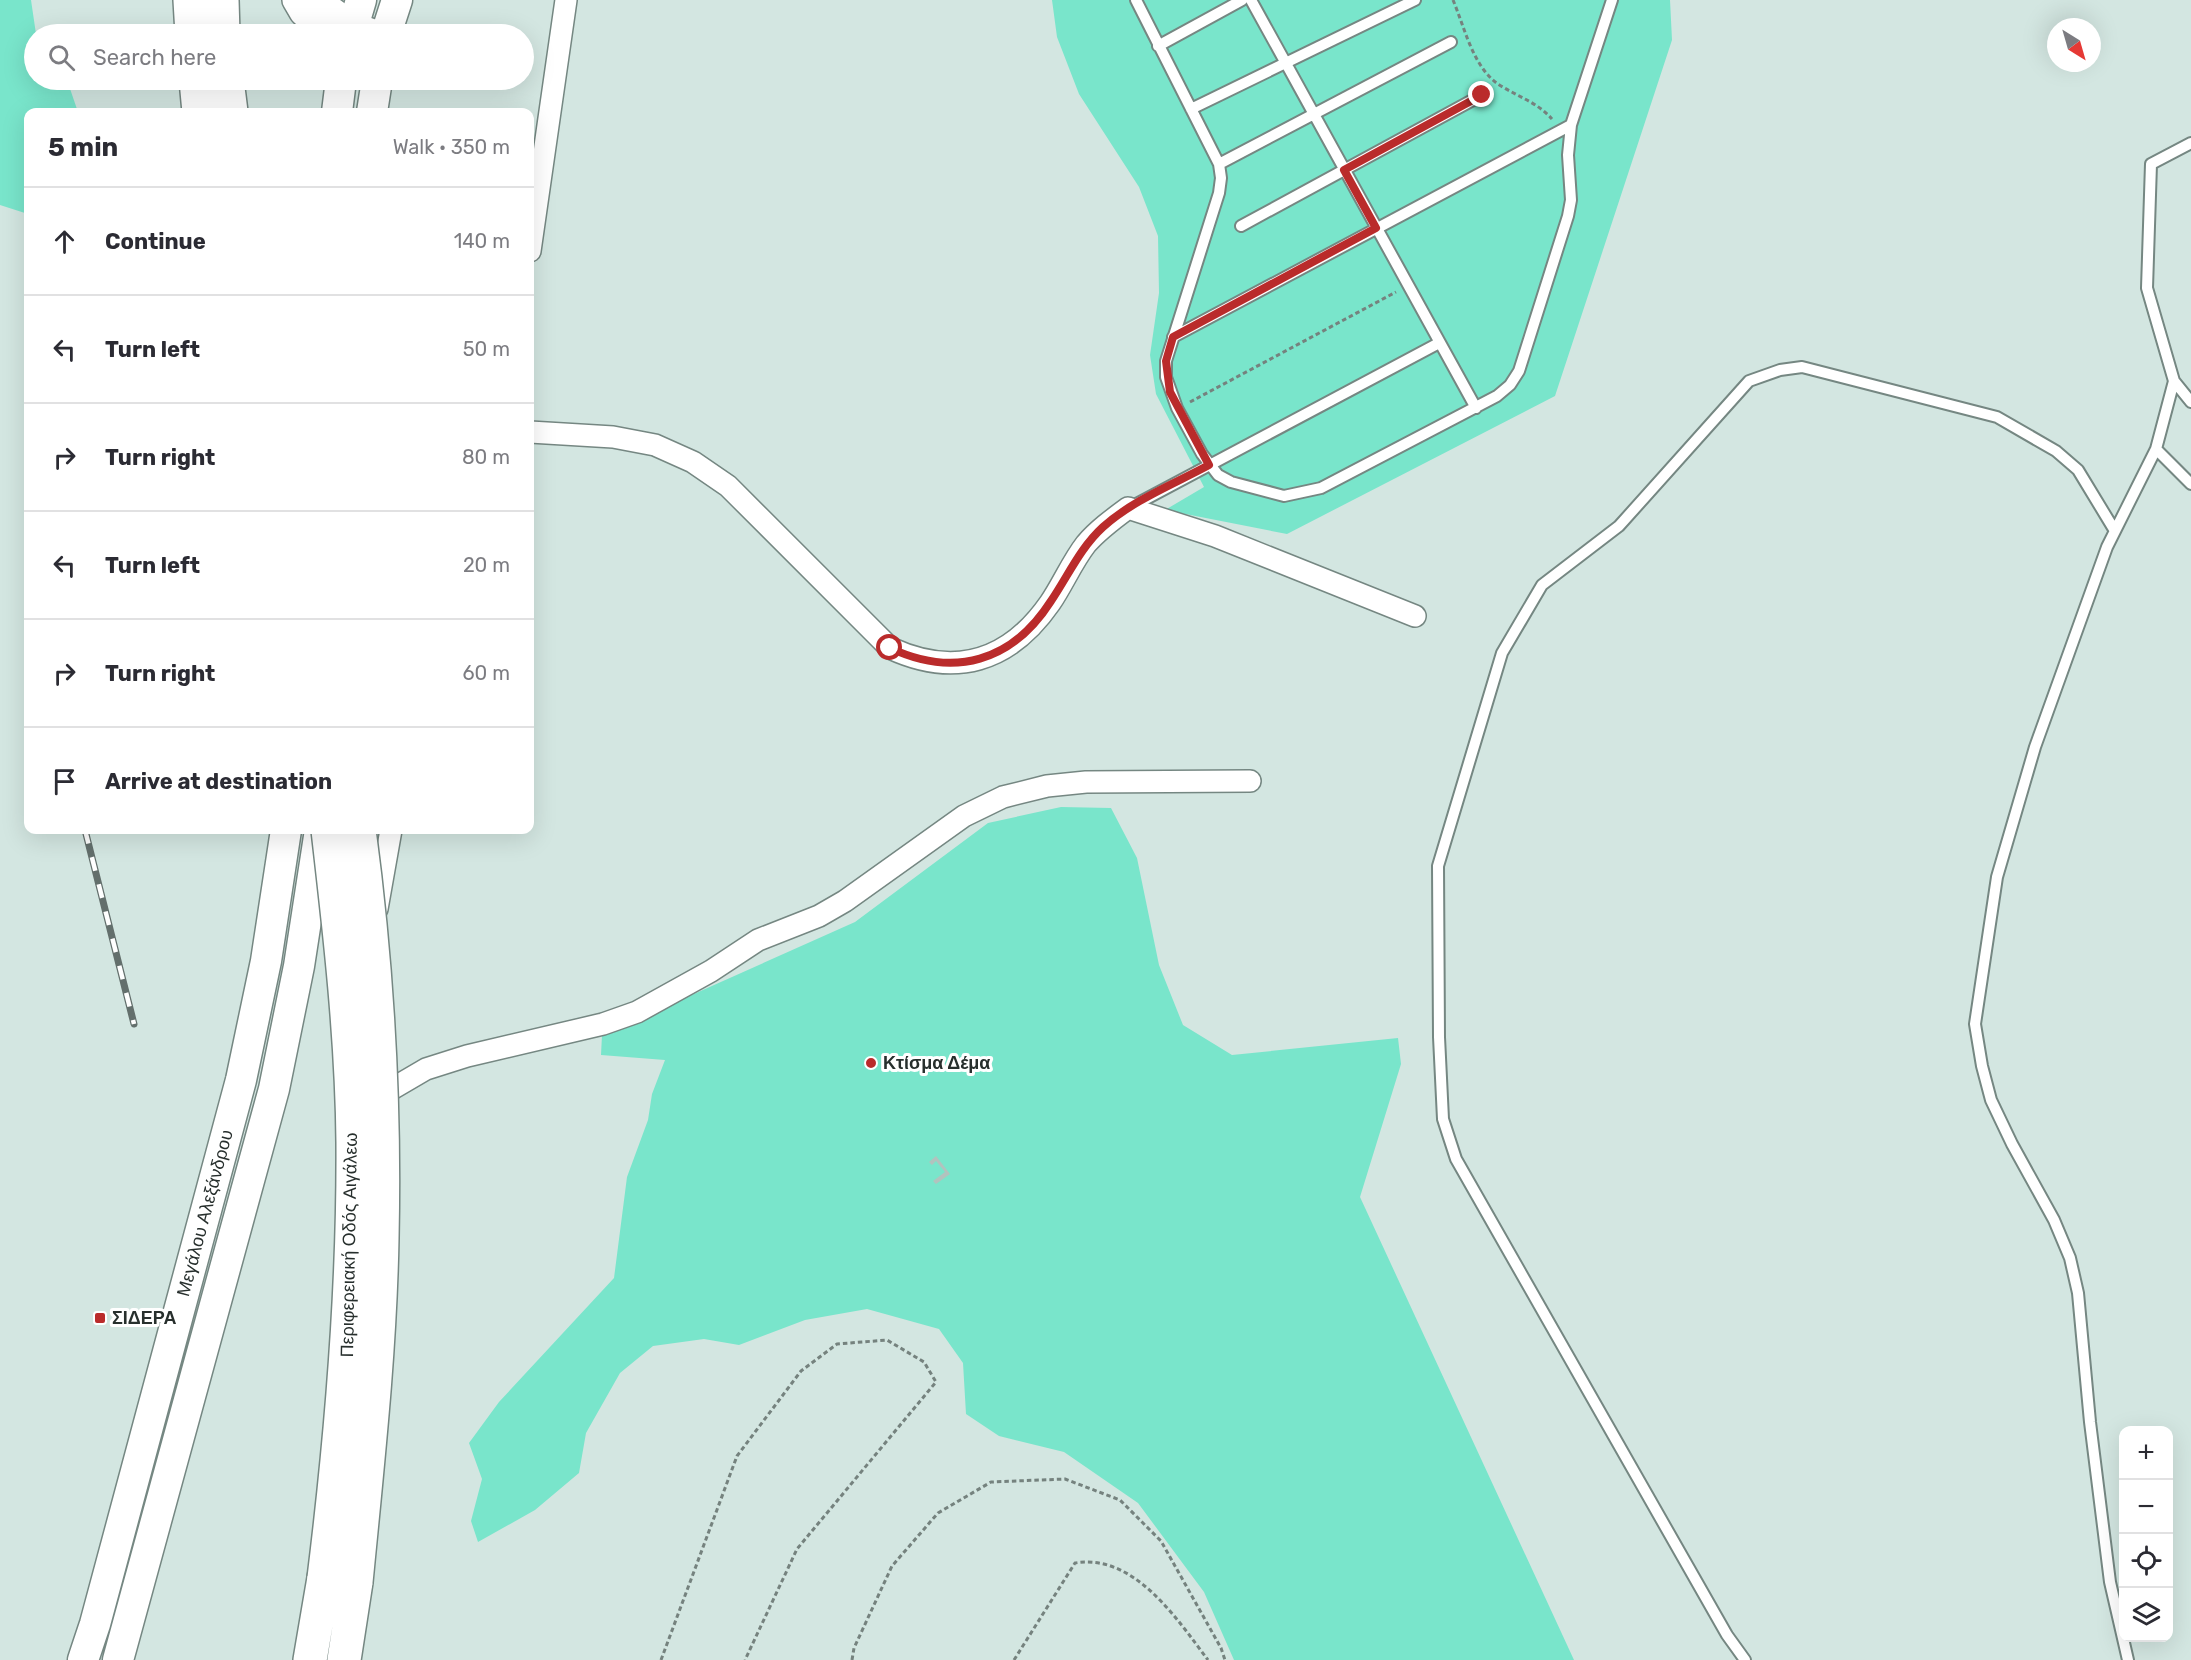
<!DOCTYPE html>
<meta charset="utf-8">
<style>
:root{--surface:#fff;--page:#f7f7f7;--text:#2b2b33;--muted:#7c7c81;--line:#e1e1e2}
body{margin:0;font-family:Rubik,sans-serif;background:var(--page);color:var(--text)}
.controls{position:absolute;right:18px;bottom:18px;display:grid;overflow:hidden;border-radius:12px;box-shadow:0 6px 24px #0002}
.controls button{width:54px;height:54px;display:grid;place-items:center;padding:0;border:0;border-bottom:2px solid var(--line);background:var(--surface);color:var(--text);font:30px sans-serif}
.compass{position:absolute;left:2047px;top:18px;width:54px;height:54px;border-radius:50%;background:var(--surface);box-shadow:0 6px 24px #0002;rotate:143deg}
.stop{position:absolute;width:18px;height:18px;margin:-14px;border:4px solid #ba2b2b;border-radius:50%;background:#fff}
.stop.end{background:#ba2b2b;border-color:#fff;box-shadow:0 2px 6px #0008}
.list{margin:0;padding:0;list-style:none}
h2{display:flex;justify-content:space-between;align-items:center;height:78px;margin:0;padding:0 24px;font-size:26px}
h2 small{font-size:20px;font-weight:400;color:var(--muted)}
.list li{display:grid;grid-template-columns:39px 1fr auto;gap:18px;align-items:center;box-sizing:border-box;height:108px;padding:0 24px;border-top:2px solid var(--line)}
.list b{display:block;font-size:22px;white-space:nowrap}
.list em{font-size:20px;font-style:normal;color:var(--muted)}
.icon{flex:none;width:33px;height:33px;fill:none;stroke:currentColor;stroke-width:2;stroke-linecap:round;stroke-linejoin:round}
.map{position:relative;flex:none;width:2191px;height:1660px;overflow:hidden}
.search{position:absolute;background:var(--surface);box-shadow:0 6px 24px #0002;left:24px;top:24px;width:510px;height:66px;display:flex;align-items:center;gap:15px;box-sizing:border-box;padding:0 21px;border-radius:33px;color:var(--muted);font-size:22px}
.panel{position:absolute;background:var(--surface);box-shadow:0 6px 24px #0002;left:24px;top:108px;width:510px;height:726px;border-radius:12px}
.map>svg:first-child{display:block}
</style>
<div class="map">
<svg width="2191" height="1660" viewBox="0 0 2191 1660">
<rect width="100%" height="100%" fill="#d3e6e1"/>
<path fill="#79e5cb" d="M0 0H31L36 34 34 80H67L78 112H28V214L0 205Z
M1052 0H1670L1672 40 1555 396 1287 534 1165 510 1204 487 1156 394 1150 355 1159 293 1158 236 1139 187 1079 94 1057 37Z
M1061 807 1111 808 1137 858 1159 965 1183 1025 1232 1055 1398 1038 1401 1064 1360 1197 1574 1660H1234L1204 1592 1138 1503 1064 1452 999 1436 966 1414 963 1363 939 1329 867 1309 805 1320 739 1345 704 1339 653 1346 620 1373 586 1433 579 1473 535 1510 478 1542 471 1521 482 1479 469 1443 499 1402 614 1278 627 1177 648 1120 652 1094 665 1060 601 1055 602 1035 855 922 988 823Z"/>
<path fill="#b1c3be" d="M936 1156 950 1174 936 1184 933 1181 945 1172 936 1161 932 1165 929 1162Z"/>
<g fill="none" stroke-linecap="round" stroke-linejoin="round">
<g stroke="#758782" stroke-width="14">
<path id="service" d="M1136 0 1219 164 1221 178 1219 193 1166 361V377L1177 408 1202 454 1218 475 1231 482 1284 496 1321 488 1497 396 1510 385 1519 371 1568 216 1571 200 1568 155 1571 125 1612 0
M1251 0 1476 408
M1158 46 1242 0
M1191 109 1415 0
M1219 164 1451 42
M1241 226 1482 95
M1173 337 1571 125
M2174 381 2191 402
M2156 449 2191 484
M1129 508 1439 343
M1745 1660 1727 1635 1456 1159 1443 1119 1439 1037 1438 866 1502 653 1542 585 1619 526 1749 381 1780 370 1802 367 1997 417 2056 451 2078 470 2115 531
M2128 1660 2110 1582 2090 1422 2078 1293 2070 1258 2054 1220 2012 1144 1991 1100 1982 1066 1975 1024 1997 877 2035 747 2107 547 2156 449 2174 381 2147 288 2151 164 2191 143"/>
</g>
<g stroke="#758782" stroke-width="24">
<path id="minor" d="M530 251 566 0
M530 432 613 437 655 445 693 462 728 486 890 648C955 678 1009 662 1050 603 1063 584 1072 562 1086 544 1098 530 1113 519 1128 508L1215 536 1415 616
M377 909 391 830
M373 1100 426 1069 467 1056 603 1024 637 1012 711 971 758 940 819 916 845 901 964 816 1003 797 1047 786 1086 782 1250 781"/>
</g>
<g stroke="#758782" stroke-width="30">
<path id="tertiary" d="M296 0 303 12 327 34
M317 0 353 26 376 34"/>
</g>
<g stroke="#758782" stroke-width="33">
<path id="secondary" d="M351 34 361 0
M386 34 397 0
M337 112 341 80
M372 112 377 80
M83 1660 95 1624 241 1080 266 961 286 830
M118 1660 274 1089 299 966 320 830"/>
</g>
<g stroke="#758782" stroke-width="36">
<path id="motorway" d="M190 0 192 34
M222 0 223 34
M196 80 199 112
M227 80 231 112
M310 1660 324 1578
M344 1660 356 1582"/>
</g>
<path stroke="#75827e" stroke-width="3" stroke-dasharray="4.5 3" stroke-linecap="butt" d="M1453 0C1465 28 1473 69 1501 86 1519 97 1538 103 1552 119
M1190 402 1396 292
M661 1660 737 1456 801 1371 837 1344 887 1340 924 1362 936 1382 797 1549 745 1660
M852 1660 854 1648 892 1566 938 1513 991 1482 1065 1479 1120 1500 1161 1541 1221 1648 1225 1660
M1014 1660 1075 1563C1134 1553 1177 1619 1208 1660"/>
<use href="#service" stroke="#fff" stroke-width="10"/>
<use href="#minor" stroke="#fff" stroke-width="21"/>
<use href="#tertiary" stroke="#fff" stroke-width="27"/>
<use href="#secondary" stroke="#fff" stroke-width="30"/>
<use href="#motorway" stroke="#fff" stroke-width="33"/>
<g stroke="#636f6c" stroke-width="7">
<path id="rail" d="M85 830 134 1024"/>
</g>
<use href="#rail" stroke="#fff" stroke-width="4.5" stroke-dasharray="14" stroke-linecap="butt"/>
<g stroke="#758782" stroke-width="36" stroke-linecap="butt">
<path id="motorway-bridge" d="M324 1578C342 1433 354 1289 353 1142 352 1038 340 933 328 830
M356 1582C367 1468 380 1353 382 1238 385 1102 377 964 359 830"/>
</g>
<use href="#motorway-bridge" stroke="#fff" stroke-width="33"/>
</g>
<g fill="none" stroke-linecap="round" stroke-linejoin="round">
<path stroke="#ba2b2b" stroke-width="8" d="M890 648C954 678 1012 662 1051 601 1068 576 1080 548 1103 527 1133 500 1174 484 1209 465L1170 392 1166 361 1173 337 1376 228 1344 170 1482 95"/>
</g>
<g fill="#ba2b2b" stroke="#fff" stroke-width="2">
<circle cx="871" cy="1063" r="6"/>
<rect x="94" y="1312" width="12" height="12" rx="3"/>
</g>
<g text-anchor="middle" stroke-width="6" stroke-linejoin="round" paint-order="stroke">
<g font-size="18" font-weight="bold" fill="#272f2d" stroke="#fff" text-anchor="start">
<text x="883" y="1069">Κτίσμα Δέμα</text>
<text x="112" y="1324">ΣΙΔΕΡΑ</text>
</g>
<g font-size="18" fill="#272f2d" stroke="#fff">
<text transform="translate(205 1213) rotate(-75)" y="6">Μεγάλου Αλεξάνδρου</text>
<text transform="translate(349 1245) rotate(-89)" y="6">Περιφερειακή Οδός Αιγάλεω</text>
</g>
</g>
</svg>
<div class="controls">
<button>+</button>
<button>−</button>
<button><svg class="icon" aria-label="locate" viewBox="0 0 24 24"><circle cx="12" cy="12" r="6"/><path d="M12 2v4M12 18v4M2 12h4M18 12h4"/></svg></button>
<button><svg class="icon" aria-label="layers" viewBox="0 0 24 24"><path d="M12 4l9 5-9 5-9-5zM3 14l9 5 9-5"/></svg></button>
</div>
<svg class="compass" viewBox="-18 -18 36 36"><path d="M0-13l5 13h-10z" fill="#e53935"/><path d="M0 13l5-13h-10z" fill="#7c7c81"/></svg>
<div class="stop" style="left:890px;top:648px"></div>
<div class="stop end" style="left:1482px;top:95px"></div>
<div class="search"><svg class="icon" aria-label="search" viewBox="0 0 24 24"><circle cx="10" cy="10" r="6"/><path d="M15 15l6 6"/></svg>Search here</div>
<section class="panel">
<h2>5 min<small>Walk · 350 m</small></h2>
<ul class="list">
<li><svg class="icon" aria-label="ahead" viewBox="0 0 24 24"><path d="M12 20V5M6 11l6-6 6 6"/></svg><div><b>Continue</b></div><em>140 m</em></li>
<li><svg class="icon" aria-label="left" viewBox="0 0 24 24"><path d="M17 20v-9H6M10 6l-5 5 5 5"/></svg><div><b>Turn left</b></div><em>50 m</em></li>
<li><svg class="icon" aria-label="right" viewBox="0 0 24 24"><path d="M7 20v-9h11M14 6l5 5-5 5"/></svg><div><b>Turn right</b></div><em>80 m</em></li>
<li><svg class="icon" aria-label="left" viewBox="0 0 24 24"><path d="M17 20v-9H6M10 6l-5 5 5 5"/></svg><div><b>Turn left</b></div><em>20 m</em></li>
<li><svg class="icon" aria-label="right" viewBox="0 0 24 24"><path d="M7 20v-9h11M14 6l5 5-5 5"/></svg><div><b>Turn right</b></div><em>60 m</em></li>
<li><svg class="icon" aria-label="arrive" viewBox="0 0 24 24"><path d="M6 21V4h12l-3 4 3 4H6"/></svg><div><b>Arrive at destination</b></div></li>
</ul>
</section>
</div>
